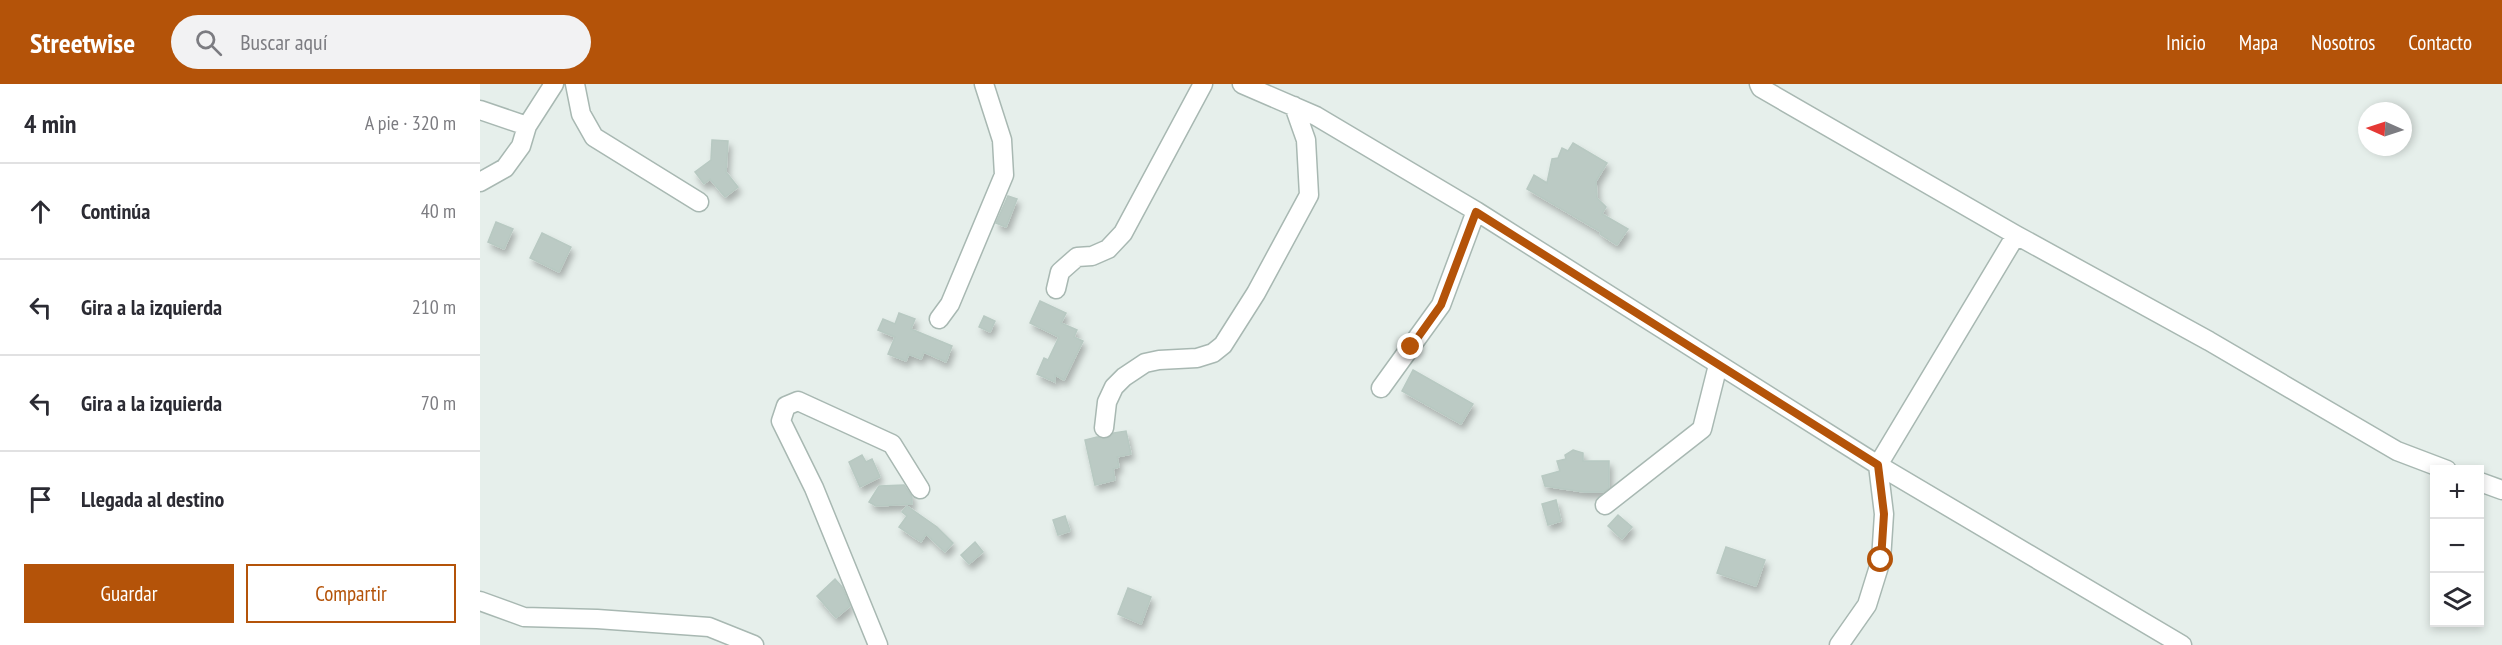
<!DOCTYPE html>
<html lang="es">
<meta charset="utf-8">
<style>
:root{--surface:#fff;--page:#f2f2f3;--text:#2b2b33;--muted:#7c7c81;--line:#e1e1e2;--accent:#b45309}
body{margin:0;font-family:"PT Sans Narrow",sans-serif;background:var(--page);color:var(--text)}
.controls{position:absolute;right:18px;bottom:18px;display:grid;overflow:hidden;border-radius:0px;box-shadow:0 3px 9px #0003}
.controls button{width:54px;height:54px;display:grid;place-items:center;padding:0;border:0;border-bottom:2px solid var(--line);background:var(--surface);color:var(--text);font:30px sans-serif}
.compass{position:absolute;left:1878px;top:18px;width:54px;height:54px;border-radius:50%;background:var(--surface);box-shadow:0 3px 9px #0003;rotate:273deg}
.stop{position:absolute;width:18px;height:18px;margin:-14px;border:4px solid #b45309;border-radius:50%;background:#fff}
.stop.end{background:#b45309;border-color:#fff;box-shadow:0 2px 6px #0008}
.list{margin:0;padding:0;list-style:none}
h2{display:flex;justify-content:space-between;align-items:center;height:78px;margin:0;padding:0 24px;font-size:26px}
h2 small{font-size:20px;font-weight:400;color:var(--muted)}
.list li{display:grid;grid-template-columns:39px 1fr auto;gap:18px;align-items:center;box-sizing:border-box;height:96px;padding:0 24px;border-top:2px solid var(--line)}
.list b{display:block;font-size:22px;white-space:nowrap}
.list em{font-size:20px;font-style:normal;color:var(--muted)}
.actions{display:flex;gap:12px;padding:18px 24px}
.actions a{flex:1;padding:14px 0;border:2px solid var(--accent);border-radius:0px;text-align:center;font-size:21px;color:var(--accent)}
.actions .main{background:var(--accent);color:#fff}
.icon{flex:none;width:33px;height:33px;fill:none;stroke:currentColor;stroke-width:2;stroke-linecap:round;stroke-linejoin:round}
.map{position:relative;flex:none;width:2022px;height:561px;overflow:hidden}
header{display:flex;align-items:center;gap:36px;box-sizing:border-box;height:84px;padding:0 30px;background:var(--accent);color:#fff}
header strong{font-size:28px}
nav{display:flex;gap:33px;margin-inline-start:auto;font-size:21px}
.search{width:420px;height:54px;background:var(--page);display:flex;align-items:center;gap:15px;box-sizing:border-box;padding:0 21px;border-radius:33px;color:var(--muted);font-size:22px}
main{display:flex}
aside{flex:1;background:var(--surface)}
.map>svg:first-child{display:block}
</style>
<header>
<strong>Streetwise</strong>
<div class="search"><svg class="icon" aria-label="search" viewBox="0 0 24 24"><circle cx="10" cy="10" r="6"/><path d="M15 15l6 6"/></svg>Buscar aquí</div>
<nav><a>Inicio</a><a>Mapa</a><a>Nosotros</a><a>Contacto</a></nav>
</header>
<main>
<aside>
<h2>4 min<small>A pie · 320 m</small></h2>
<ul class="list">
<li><svg class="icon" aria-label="ahead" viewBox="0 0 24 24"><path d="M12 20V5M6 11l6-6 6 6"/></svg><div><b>Continúa</b></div><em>40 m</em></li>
<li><svg class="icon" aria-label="left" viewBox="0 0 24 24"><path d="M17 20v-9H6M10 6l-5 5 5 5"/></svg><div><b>Gira a la izquierda</b></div><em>210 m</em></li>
<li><svg class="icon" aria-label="left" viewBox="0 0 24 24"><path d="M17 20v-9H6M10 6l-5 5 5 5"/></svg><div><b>Gira a la izquierda</b></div><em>70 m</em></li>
<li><svg class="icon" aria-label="arrive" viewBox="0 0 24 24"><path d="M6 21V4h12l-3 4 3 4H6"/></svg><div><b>Llegada al destino</b></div></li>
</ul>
<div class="actions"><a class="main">Guardar</a><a>Compartir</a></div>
</aside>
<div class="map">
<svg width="2022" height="561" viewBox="0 0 2022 561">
<defs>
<filter id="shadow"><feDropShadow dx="3" dy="5.5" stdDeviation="3" flood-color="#0004"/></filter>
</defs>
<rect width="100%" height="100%" fill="#e6efeb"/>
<path fill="#bbcac4" stroke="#b8c9c2" stroke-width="1.5" filter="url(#shadow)" d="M232 56 248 57 246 88 258 103 245 113 230 95 224 100 215 88 231 76Z
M1093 59 1127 79 1116 97 1117 114 1126 123 1122 130 1148 145 1137 161 1120 150 1121 148 1047 105 1054 91 1067 99 1072 75 1078 74 1082 64 1088 67Z
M528 112 537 115 526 143 516 139Z
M16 138 33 145 24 165 8 158Z
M62 149 91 163 79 188 50 174Z
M560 217 586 229 581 239 597 246 594 253 603 257 584 296 575 291V298L557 290 564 274 568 276 579 253 550 239Z
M419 229 435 235 431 245 472 262 466 278 444 268 441 275 429 270 426 277 408 270 415 253 398 246 403 235 415 240Z
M504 232 515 237 510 248 499 243Z
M933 286 993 320 981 340 922 307Z
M646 347 651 370 637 373 639 383 633 385 635 396 615 401 605 356 617 353 628 354 634 349Z
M1093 366 1103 369V377H1129V404L1123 408H1104L1065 402 1062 392 1080 387 1077 377 1086 375 1085 371Z
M382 371 386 378 392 375 400 393 380 403 369 378Z
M424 401 432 413V420L396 422 389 418 399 402Z
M1076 416 1081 437 1068 441 1062 420Z
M427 422 457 443 473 459 465 468 446 450 441 458 419 443 427 432 422 428Z
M1138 431 1152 443 1142 455 1128 442Z
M585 432 590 447 578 451 573 436Z
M495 458 503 468 489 480 481 471Z
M1246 463 1285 476 1276 502 1237 489Z
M355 495 362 503 370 522 356 534 337 512Z
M648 504 671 513 661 540 638 530Z"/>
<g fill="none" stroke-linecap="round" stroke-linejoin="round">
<g stroke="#a8b8b2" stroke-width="21">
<path id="minor" d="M95 0 101 30 114 53 219 118
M762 0 836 32 996 127 1398 381 1702 561
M1279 0 1281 4 1536 151 1729 257 1917 367 1967 386
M0 26 47 42
M0 98 25 84 41 62 47 42 74 0
M576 205 580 188 597 173 612 172 628 165 643 149 723 0
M459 235 470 220 524 91 522 56 504 0
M901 304 961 221 996 127
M624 344 627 318 634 303 644 293 665 279 679 276 717 274 733 269 743 261 776 209 829 111 826 56 814 22
M2000 398 2022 406
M1125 421 1222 345 1238 281
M0 517 44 533 117 535 229 543 274 561
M398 561 334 404 301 337 306 322 318 317 412 360 440 405
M1359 561 1387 521 1401 476 1404 430 1398 381 1536 151"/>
</g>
<use href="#minor" stroke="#fff" stroke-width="18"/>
</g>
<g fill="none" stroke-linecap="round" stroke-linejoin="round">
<path stroke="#b45309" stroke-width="8" d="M931 263 961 221 996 128 1398 381 1404 430 1401 476"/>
</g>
</svg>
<div class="controls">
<button>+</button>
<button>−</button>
<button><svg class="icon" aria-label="layers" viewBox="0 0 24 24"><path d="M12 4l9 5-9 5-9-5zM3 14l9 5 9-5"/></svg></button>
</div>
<svg class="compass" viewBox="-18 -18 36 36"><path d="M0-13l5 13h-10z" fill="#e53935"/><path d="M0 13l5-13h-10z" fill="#7c7c81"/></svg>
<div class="stop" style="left:1401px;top:476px"></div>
<div class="stop end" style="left:931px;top:263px"></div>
</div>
</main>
